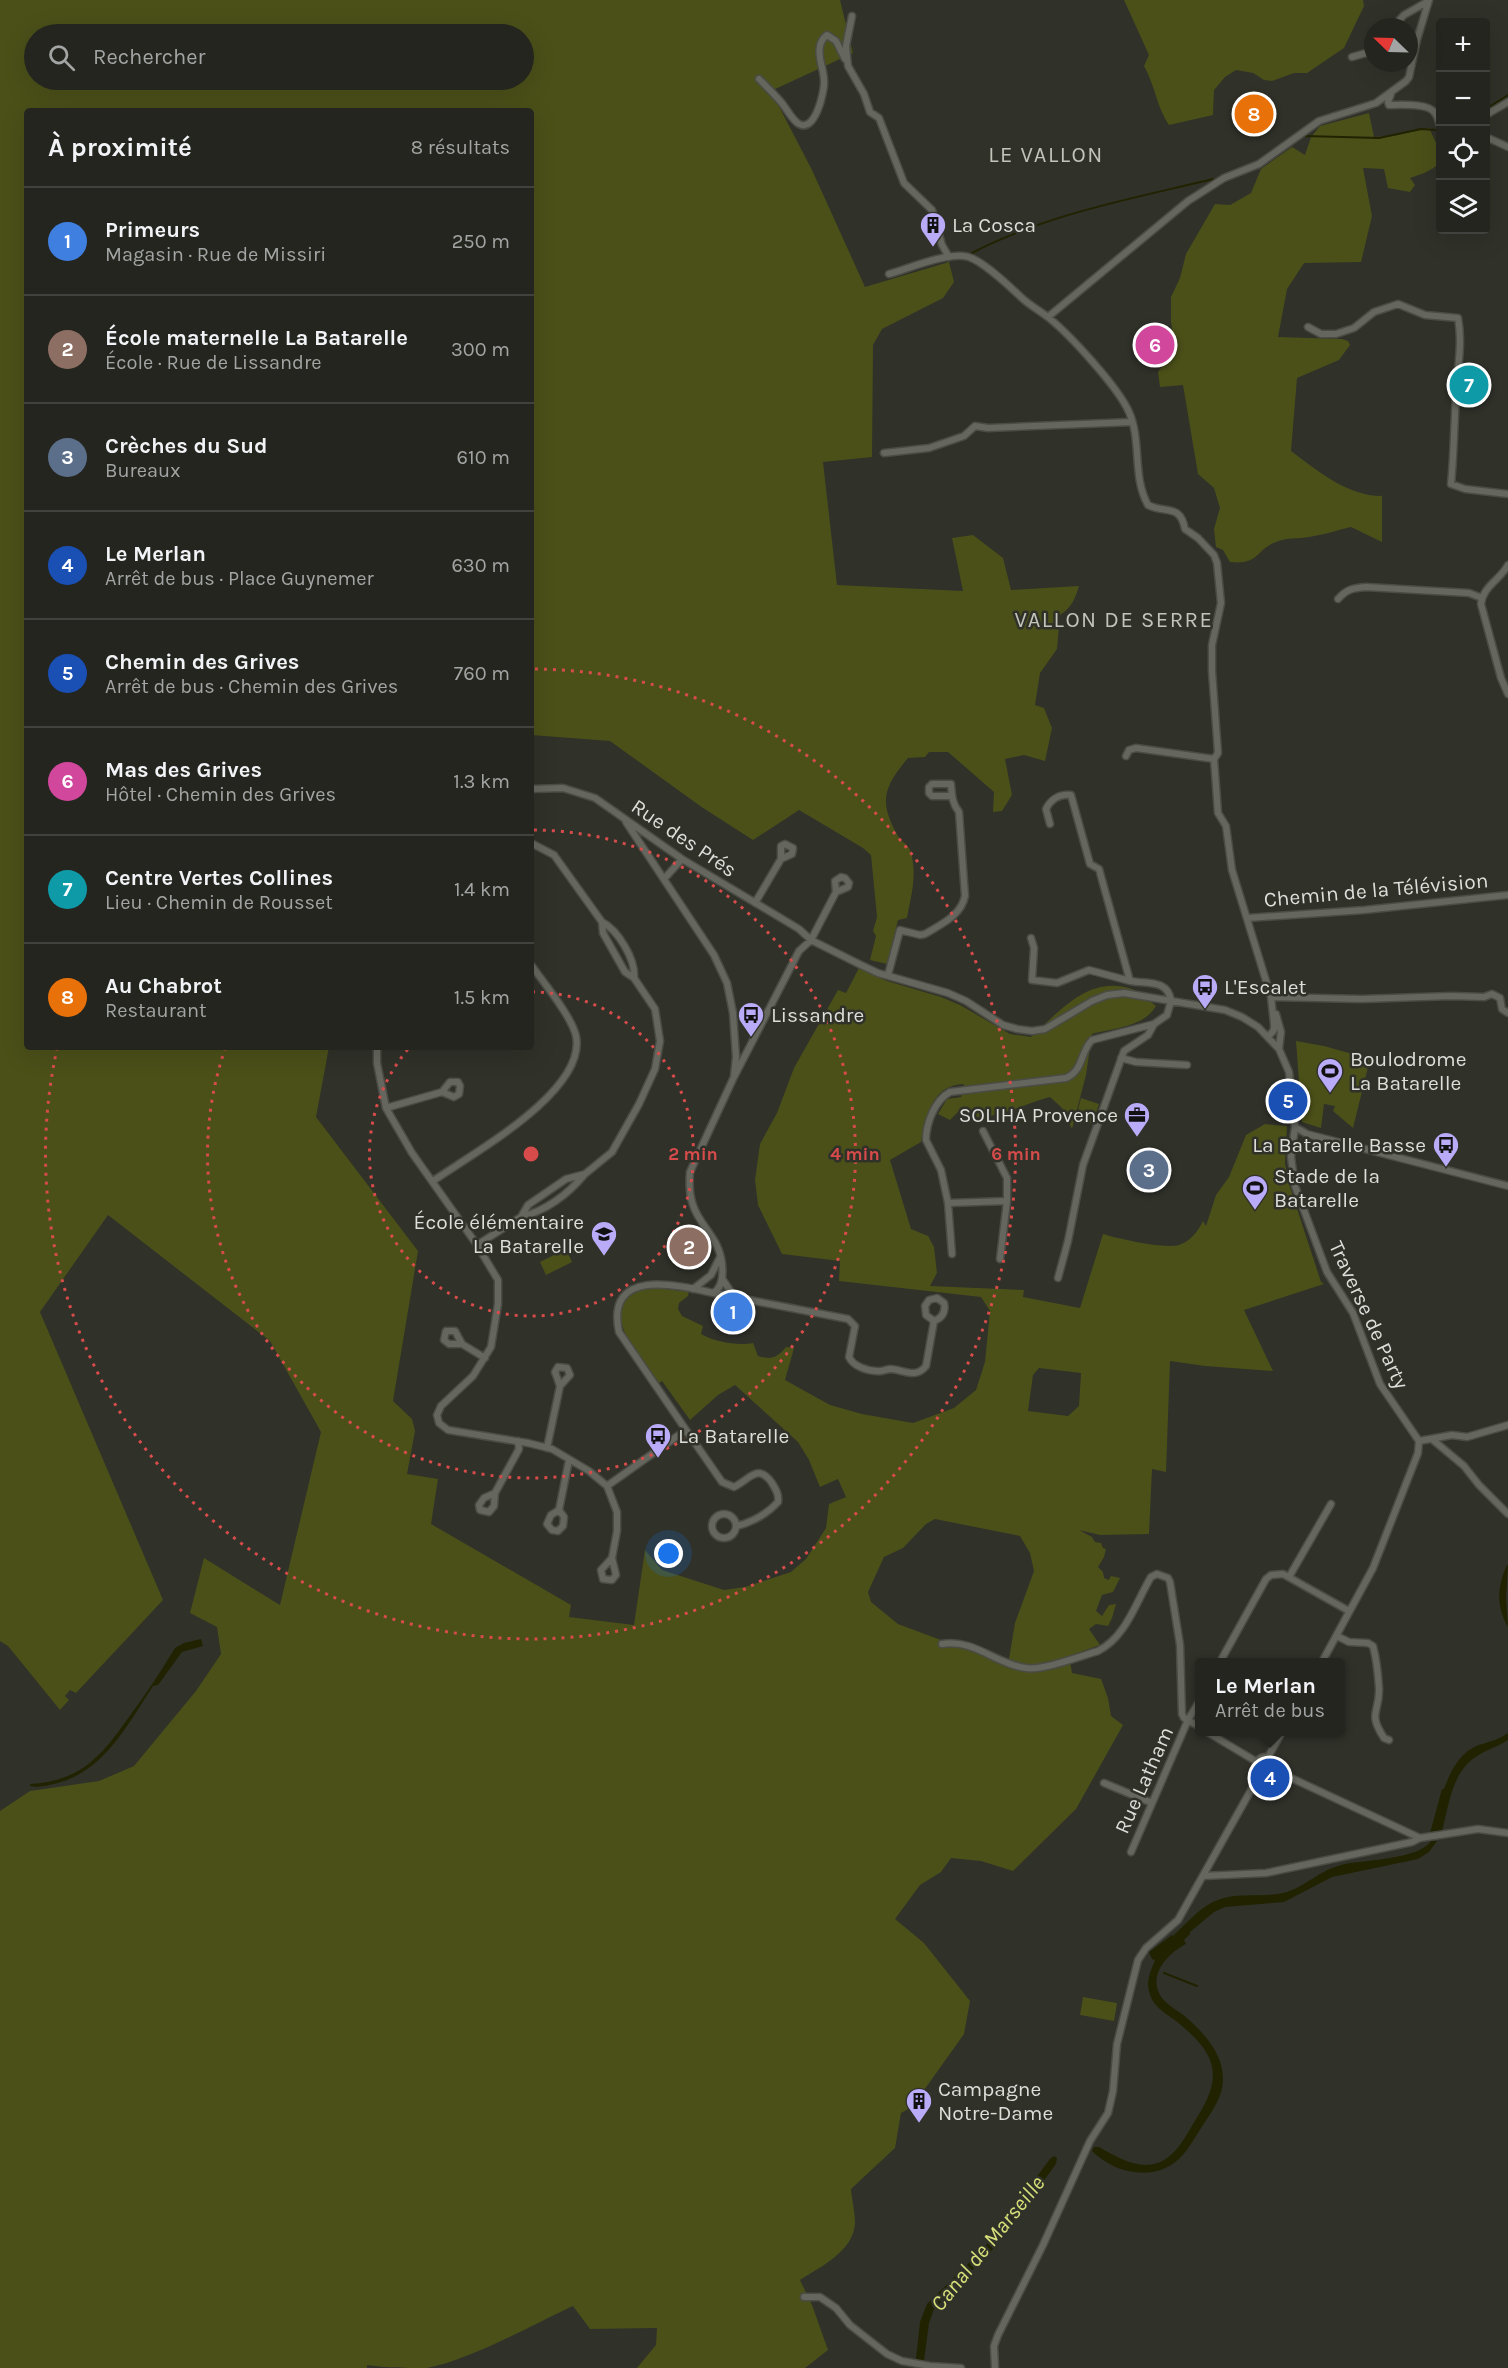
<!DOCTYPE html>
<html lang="fr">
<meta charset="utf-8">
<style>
:root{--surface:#24251f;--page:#2c2d28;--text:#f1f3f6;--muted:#a3a5a4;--line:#41423d;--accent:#b9abf7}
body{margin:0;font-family:Karla,sans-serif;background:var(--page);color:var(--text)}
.controls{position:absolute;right:18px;top:18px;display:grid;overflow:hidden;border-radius:6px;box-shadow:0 6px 24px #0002}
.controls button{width:54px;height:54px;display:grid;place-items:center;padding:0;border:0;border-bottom:2px solid var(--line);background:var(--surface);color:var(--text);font:30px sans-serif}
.compass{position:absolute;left:1364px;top:18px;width:54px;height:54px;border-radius:50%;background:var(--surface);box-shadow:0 6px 24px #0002;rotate:293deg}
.you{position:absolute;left:669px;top:1554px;width:21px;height:21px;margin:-15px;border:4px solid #fff;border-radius:50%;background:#1a73e8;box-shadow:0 0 0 9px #1a73e833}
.badge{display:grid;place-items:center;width:39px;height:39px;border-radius:50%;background:var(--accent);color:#fff;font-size:20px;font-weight:700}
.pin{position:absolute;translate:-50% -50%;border:3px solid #fff;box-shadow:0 2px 6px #0006}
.popup{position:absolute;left:1195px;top:1658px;width:150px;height:78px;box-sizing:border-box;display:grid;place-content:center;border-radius:6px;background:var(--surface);filter:drop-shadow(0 2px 4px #0005);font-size:20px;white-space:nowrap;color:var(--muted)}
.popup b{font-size:22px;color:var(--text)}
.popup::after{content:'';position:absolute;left:50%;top:100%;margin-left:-12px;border:12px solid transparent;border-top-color:var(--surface)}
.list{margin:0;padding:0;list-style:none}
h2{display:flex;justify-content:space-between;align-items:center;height:78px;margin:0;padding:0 24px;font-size:26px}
h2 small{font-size:20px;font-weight:400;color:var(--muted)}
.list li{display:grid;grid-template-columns:39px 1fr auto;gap:18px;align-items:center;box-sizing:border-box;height:108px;padding:0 24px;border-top:2px solid var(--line)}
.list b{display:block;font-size:22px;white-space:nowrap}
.list p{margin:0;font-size:20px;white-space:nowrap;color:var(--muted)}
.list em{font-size:20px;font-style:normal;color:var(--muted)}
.icon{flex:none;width:33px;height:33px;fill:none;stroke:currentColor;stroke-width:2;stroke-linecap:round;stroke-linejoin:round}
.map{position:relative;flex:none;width:1508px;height:2368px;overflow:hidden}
.search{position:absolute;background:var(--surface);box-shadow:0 6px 24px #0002;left:24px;top:24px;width:510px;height:66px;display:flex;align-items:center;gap:15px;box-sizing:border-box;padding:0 21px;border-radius:33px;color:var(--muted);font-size:22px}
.panel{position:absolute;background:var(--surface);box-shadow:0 6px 24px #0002;left:24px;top:108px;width:510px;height:942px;border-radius:6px}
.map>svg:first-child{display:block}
</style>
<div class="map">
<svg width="1508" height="2368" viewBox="0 0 1508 2368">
<rect width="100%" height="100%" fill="#303129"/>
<path fill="#4b5019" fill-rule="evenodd" d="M0 0H840L853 53 771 91 812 170 865 287 949 262 954 282 943 298 882 329 873 345 872 457 823 462 837 585 963 591 952 538 973 535 1003 558 1011 590 1079 586C1075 599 1072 607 1060 615L1057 649 1040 673 1035 705 1044 708 1052 728 1045 761 1024 755 1005 759 1012 795 1002 811 993 812 994 792 948 752H929L925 757 908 758C884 787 878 801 898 836 901 842 908 844 910 850 918 873 911 896 907 918L898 920 887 964 870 960 876 936 873 931 877 917 871 855 863 848 799 810 753 840 703 808 610 741 531 735V111H27V1047H329L316 1117 418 1251 393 1401 412 1419 415 1431 407 1474 438 1479 431 1524 571 1605 569 1617 634 1625 645 1550 662 1570 724 1590 745 1587 791 1572 806 1559 826 1528 829 1504 846 1497 838 1479 820 1487 809 1460 798 1442 735 1385 718 1395 690 1420 662 1381 659 1383C645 1363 605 1322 627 1298 631 1294 637 1290 643 1289 658 1285 674 1292 689 1291L688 1296 679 1303 678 1309 682 1316 703 1326 701 1334C715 1342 738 1346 753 1343L758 1356C771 1360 777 1358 786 1347L794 1348 785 1380 830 1405 862 1414 913 1423 954 1408 976 1390 985 1362 990 1311 981 1297 839 1281 840 1261 782 1254 758 1205 755 1180 760 1144 777 1113 794 1068 838 990 846 993 859 968 887 981 941 997 960 1005 1010 1034 1031 1037C1061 1010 1089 975 1132 989 1140 992 1149 1000 1156 1006 1144 1027 1114 1028 1092 1034L1086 1075 1072 1129 1062 1108 1050 1097C1030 1102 997 1118 978 1117 972 1117 965 1112 960 1110L950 1120 938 1114 947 1099 961 1097 964 1084C931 1085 928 1115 921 1142L890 1160 911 1229 928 1236 934 1247 937 1273 930 1286 1024 1290 1023 1297 1080 1308 1103 1234C1119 1239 1164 1249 1179 1245 1191 1241 1198 1231 1203 1221L1206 1226 1216 1195 1229 1177 1246 1135 1265 1124 1287 1126 1285 1163 1289 1184 1321 1282 1324 1284 1244 1310 1273 1371 1205 1366 1170 1361 1166 1472 1152 1469 1149 1534 1100 1535 1079 1530 1092 1537 1095 1542 1101 1543 1103 1548 1106 1549 1104 1557 1098 1567 1103 1572 1104 1578 1109 1580 1111 1576 1120 1578 1113 1592 1102 1595 1096 1611 1102 1616 1109 1605 1116 1604 1112 1618 1108 1626 1096 1624 1089 1629 1100 1645 1069 1656 1072 1673 1101 1679 1108 1698 1111 1716 1123 1725 1076 1809 1013 1871 981 1861 951 1858 941 1872 920 1885 895 1919 924 1943 970 2001 964 2034 912 2107 901 2113 895 2148 851 2189C852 2200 855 2212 855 2223 854 2251 820 2267 800 2280L812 2305 828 2350 805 2368H637L656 2345 657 2328 590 2329 573 2306C530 2326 472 2359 427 2368 408 2368 386 2368 367 2365V2368H0V1811L30 1791 99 1781 134 1766 196 1691 221 1654 217 1627 190 1613 204 1558 280 1605 321 1432 270 1341 108 1215 40 1312 163 1600 76 1693 70 1690 65 1696 69 1700 60 1710 8 1646 0 1641ZM34 34H524V80H34ZM1039 1368 1081 1373 1079 1406 1068 1416 1028 1411 1033 1375ZM935 1519 1020 1536 1030 1553 1034 1571 1015 1623 1008 1665 898 1624 871 1602 868 1592 884 1557 903 1548 926 1524Z
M1124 0H1363L1364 6 1344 48 1307 73H1294L1272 81 1264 80 1253 73 1236 70 1225 77 1214 90 1213 115 1169 125C1156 105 1156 88 1144 66L1149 55Z
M1369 113 1374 137 1393 136 1429 128C1445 161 1446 166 1410 178L1415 185 1410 192 1388 188 1384 169 1363 168 1372 216 1361 262 1304 263 1287 289 1278 337 1342 339 1348 341 1350 345 1339 360 1297 378 1291 451C1318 471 1347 496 1382 496V542L1351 527C1338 530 1323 535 1309 537 1298 539 1287 537 1276 542 1255 550 1260 565 1230 562L1223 550 1216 547 1214 529 1220 508 1214 488 1198 474 1183 385 1160 387 1158 372 1175 348 1171 322V297L1180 278 1186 254 1215 204 1230 205 1251 193 1261 169 1292 147 1305 155 1311 137 1320 126Z
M1296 1041 1324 1046 1370 1059 1353 1128 1333 1111 1335 1106 1324 1104 1321 1128 1302 1122Z
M1081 1098 1099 1104 1092 1124 1076 1118Z
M566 1249 572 1262 546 1275 540 1262Z
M1083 1997 1117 2003 1114 2021 1080 2015Z"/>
<path fill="#212300" d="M1507 1565H1508L1506 1598 1508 1627C1496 1606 1497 1587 1507 1565Z
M201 1639 203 1646 182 1652 158 1685 153 1686C128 1724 105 1770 58 1783 49 1785 39 1788 30 1786V1784C83 1781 103 1754 131 1714 147 1693 161 1671 175 1648L184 1643Z
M1508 1733V1740C1497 1747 1485 1750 1474 1758 1451 1775 1449 1806 1442 1831L1430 1833 1442 1789H1444C1451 1770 1461 1750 1482 1744 1492 1741 1500 1739 1508 1733Z
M1431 1841H1437L1429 1852 1418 1859 1332 1877 1284 1902 1225 1907 1214 1912 1190 1932V1934L1184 1940 1186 1944C1168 1953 1146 1976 1162 1998 1168 2006 1179 2011 1187 2018 1205 2034 1223 2054 1223 2079 1223 2097 1212 2111 1203 2125 1195 2137 1189 2149 1179 2159 1154 2182 1115 2174 1092 2151L1094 2147H1099C1120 2159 1145 2174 1167 2158 1181 2148 1189 2130 1199 2114 1225 2072 1213 2051 1176 2021 1165 2013 1152 2006 1149 1991 1146 1980 1151 1971 1155 1960L1152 1959 1149 1952 1172 1935 1173 1936C1186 1924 1199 1908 1215 1901 1238 1891 1261 1898 1283 1893 1305 1888 1318 1870 1345 1864 1366 1860 1419 1859 1431 1841Z
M1054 2156 1057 2158 1056 2164 993 2249 934 2309 929 2323 923 2368H915L920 2322 927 2304 984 2248 1050 2159Z"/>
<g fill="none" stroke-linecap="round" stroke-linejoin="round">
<path stroke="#212300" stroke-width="2" d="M1486 109 1508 95
M1305 136 1379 138 1421 129 1437 130
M970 254C1046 214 1131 199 1213 179
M1164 1973 1197 1986"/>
<g stroke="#4b4c45" stroke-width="9">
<path id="minor" d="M852 16 846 46 848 66 864 94 870 112 879 118 904 183 932 210 942 245 949 257
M1393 27 1404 15 1427 2
M1352 57 1373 51
M759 79C767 87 774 94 781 102 787 109 792 120 799 124 815 133 824 93 824 83 825 71 817 58 820 46 821 41 823 38 827 35L836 41 845 59
M1392 91 1388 102 1389 105C1399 105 1428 103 1434 112 1437 115 1439 122 1440 126
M1486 115 1508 102
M1486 137 1508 147
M889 274C910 268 943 254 964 256 980 257 1011 288 1023 299 1031 306 1040 311 1049 318 1070 335 1118 387 1129 412 1142 441 1132 477 1148 505 1165 514 1180 503 1185 529L1198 538 1214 555 1217 563 1221 603 1212 645V671L1218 753 1214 759 1218 813 1226 826 1232 870 1271 997 1274 1024V1030L1268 1037
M1048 317 1188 201 1224 178 1259 164 1319 121 1376 103 1406 81 1409 77 1417 40 1429 0
M1308 327 1321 334H1336L1354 328 1374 312 1398 304 1425 315 1458 318C1463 344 1457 369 1456 396 1454 426 1454 454 1451 484L1465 489 1508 494
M884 453 929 448 964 436 975 426 988 428 1132 422
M1508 565C1500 580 1483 586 1481 604L1501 678 1508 694
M1338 599C1347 589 1353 588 1366 587L1469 593 1482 598
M1126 756 1129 750 1136 748 1214 759
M531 789 563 788 595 798 682 859 799 929 811 940 859 964 878 973 948 993 966 1001 1003 1025 1017 1029 1032 1031 1045 1029 1092 1001 1107 995 1124 993 1225 1010 1242 1017 1258 1027 1279 1049 1289 1072 1295 1127 1291 1157 1295 1186 1327 1272 1353 1313 1380 1384 1419 1441
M626 822 714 955 727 983 733 1013 736 1057 734 1076
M1050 824 1046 809C1051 799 1060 794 1071 795L1090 864 1099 869 1130 981C1147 984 1168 979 1171 1001
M664 879 682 859
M755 903 781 859V846L785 844 793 848 792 854 781 859
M1248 918 1364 910 1508 895
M602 922C618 930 636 960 634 978
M1031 938 1034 948 1032 980 1057 983 1089 970 1130 981
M888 975 900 930 920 935 925 934C941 924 961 916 965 896L959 812C952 803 952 796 951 784H932L929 787V793L932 796H952
M1271 997 1362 999 1451 996 1484 997 1492 994 1500 998 1502 1009 1508 1013
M1276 1014 1281 1032 1279 1049
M377 1047V1063L386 1108 412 1153 477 1245 498 1280V1304L491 1347 473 1376 441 1406 437 1415 439 1423 448 1430 528 1443 552 1449 589 1471 607 1486 617 1512V1531L612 1558 601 1570 603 1579 612 1580 616 1575 612 1558
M1121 1058 1136 1062 1187 1065
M386 1108 442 1092 450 1082H458L460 1086 459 1094 454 1097 442 1092
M1295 1127 1307 1134 1508 1186
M983 1131 1007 1178V1201L1000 1259
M433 1181C473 1153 587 1091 576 1036 572 1017 543 982 532 966
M948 1203 1007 1201
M522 1217C546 1210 568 1194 584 1175
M477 1245 521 1217 528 1205 566 1179 585 1174 612 1152 639 1104 655 1069 660 1041 655 1009 634 978 625 972 603 933 602 922 554 855 531 843
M952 1254 948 1203 941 1170 926 1140C926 1123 935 1100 950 1092L1066 1078C1084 1070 1080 1052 1092 1040L1154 1024
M1058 1278 1068 1241 1083 1165 1124 1051 1148 1035 1154 1024 1167 1015 1171 1001
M723 1280 731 1292 739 1297
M693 1289 711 1275 719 1259
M713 1293 848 1319 855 1326 849 1357C853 1366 867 1371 877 1371 882 1372 886 1369 891 1369 904 1370 916 1379 926 1366L934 1321 926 1315 925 1306 929 1300 937 1298 944 1303C946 1312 942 1318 934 1321
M462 1344H449L444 1340 446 1331H455L462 1344 485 1358
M686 1430 722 1482 734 1487C750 1479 758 1463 772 1483 776 1490 779 1494 778 1502 767 1514 752 1522 737 1526
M1433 1440 1464 1466 1479 1485 1508 1514
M1419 1441 1452 1435 1467 1437 1508 1425
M547 1448 560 1386 555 1372 558 1367 567 1368 570 1375 560 1386
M607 1486 686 1430 619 1332C605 1268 676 1284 713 1293 727 1285 723 1259 717 1246 710 1231 698 1221 693 1205 689 1194 689 1184 690 1172L733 1079 799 951 811 940 836 892 848 887 849 883 845 878 841 877 835 881 836 892
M495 1493 484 1498 479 1505 480 1510 489 1512 494 1506 495 1493 519 1449 518 1441
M559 1510 551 1515 547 1524 552 1530 558 1531 563 1526 564 1517 559 1510 569 1460
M712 1526a12 12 0 1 1 24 0a12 12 0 1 1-24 0Z
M1289 1577 1331 1504
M1337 1636 1349 1642 1368 1643 1373 1646C1377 1661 1378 1673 1379 1688 1380 1713 1367 1712 1384 1738L1389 1740
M942 1644C975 1639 995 1664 1026 1668 1042 1671 1081 1656 1098 1651 1126 1637 1136 1602 1151 1577L1157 1574 1168 1578 1170 1582 1180 1645 1182 1714 1184 1718 1200 1727
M1220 1662 1266 1579 1271 1575 1283 1574 1349 1611
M1322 1662 1373 1568 1418 1453 1419 1441
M1207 1732 1257 1762
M1256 1766a9 9 0 1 1 18 0a9 9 0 1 1-18 0Z
M1268 1757 1282 1732
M1274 1770 1420 1838
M1104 1783 1152 1803
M1131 1852 1188 1720 1200 1700
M1203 1876 1266 1873 1412 1842 1420 1838 1478 1829 1508 1833
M804 2297H820L836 2308 850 2325 887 2354 902 2361 930 2366 961 2368
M995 2368 994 2346 998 2335 1043 2245 1090 2141 1108 2113 1113 2091 1117 2044 1138 1960 1146 1948 1178 1920 1260 1774"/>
</g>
<use href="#minor" stroke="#65665d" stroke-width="6"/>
</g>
<g fill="none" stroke="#d74c4b" stroke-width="3" stroke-dasharray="3 6">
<path d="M532 992A162 162 0 1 1 409 1048"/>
<path d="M534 830A324 324 0 1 1 225 1049"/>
<path d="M535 669A485 485 0 1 1 57 1049"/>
</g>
<defs>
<g id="building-pin" transform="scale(1.35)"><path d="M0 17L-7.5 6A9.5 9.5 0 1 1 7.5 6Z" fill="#b9abf7" stroke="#303129"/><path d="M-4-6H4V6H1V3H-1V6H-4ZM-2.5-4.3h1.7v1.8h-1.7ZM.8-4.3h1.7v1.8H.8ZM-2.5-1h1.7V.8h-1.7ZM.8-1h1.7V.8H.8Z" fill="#111"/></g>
<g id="bus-pin" transform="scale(1.35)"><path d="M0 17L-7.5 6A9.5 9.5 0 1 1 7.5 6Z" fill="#b9abf7" stroke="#303129"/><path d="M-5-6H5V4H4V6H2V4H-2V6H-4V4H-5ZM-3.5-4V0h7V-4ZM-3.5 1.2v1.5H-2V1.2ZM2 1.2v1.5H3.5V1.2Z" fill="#111"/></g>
<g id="stadium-pin" transform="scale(1.35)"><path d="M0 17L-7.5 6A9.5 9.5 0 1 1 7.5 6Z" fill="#b9abf7" stroke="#303129"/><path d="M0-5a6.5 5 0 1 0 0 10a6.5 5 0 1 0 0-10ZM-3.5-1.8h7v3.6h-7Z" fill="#111"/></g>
<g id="office-pin" transform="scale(1.35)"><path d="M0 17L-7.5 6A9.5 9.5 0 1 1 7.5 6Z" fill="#b9abf7" stroke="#303129"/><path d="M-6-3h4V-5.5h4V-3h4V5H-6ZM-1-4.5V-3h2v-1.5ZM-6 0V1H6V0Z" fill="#111"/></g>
<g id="school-pin" transform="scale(1.35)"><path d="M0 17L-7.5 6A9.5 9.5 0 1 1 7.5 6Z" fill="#b9abf7" stroke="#303129"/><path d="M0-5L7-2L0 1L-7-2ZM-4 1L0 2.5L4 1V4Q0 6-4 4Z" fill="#111"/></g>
</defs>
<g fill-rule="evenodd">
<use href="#building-pin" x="933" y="225"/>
<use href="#bus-pin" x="1205" y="987"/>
<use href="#bus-pin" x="751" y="1015"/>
<use href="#stadium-pin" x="1330" y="1071"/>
<use href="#office-pin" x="1137" y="1115"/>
<use href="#bus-pin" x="1446" y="1145"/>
<use href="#stadium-pin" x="1255" y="1188"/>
<use href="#school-pin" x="604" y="1234"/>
<use href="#bus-pin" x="658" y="1436"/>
<use href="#building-pin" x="919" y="2101"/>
</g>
<g text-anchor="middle" stroke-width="5" stroke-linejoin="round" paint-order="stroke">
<g font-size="21" fill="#ddded9" stroke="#303129" text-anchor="start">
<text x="952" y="232">La Cosca</text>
<text x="1224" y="994">L'Escalet</text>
<text x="771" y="1022">Lissandre</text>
<text x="1350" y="1066">Boulodrome<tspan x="1350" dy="24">La Batarelle</tspan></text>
<text x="1118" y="1122" text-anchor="end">SOLIHA Provence</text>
<text x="1426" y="1152" text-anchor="end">La Batarelle Basse</text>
<text x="1274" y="1183">Stade de la<tspan x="1274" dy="24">Batarelle</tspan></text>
<text x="584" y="1229" text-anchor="end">École élémentaire<tspan x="584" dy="24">La Batarelle</tspan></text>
<text x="678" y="1443">La Batarelle</text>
<text x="938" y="2096">Campagne<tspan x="938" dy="24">Notre-Dame</tspan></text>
</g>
<g font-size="21" fill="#ddded9" stroke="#303129">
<text transform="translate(684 838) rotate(34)" y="7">Rue des Prés</text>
<text transform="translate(1376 890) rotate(-5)" y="7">Chemin de la Télévision</text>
<text transform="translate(1369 1315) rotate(65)" y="7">Traverse de Party</text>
<text transform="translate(1144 1780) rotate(-66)" y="7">Rue Latham</text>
</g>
<g font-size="22" letter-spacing="1.5" fill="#c2c4ba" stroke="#303129">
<text x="1046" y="162">LE VALLON</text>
<text x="1114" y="627">VALLON DE SERRE</text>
</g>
<g font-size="22" font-style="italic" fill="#d7e079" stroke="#303129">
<text transform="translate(987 2243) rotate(-51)" y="8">Canal de Marseille</text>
</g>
</g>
<circle cx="531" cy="1154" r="9" fill="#d74c4b" stroke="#303129" stroke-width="3"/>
<g font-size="18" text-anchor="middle" font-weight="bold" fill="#d74c4b" stroke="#303129" stroke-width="5" stroke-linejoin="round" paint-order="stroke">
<text x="693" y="1160">2 min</text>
<text x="855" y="1160">4 min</text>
<text x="1016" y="1160">6 min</text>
</g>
</svg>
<div class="controls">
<button>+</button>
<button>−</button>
<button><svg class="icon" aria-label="locate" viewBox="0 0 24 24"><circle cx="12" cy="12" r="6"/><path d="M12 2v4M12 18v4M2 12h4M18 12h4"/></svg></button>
<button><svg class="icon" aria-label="layers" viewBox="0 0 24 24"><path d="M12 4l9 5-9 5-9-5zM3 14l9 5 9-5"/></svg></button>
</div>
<svg class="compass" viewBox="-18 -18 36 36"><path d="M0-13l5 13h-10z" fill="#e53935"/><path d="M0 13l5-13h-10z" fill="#a3a5a4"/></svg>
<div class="you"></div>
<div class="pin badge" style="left:733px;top:1312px;background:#3f7fe0">1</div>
<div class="pin badge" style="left:689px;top:1247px;background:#8d6e63">2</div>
<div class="pin badge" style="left:1149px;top:1170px;background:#5c6f8a">3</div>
<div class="pin badge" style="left:1270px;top:1778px;background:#1a4fb4">4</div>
<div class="popup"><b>Le Merlan</b>Arrêt de bus</div>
<div class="pin badge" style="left:1288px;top:1101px;background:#1a4fb4">5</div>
<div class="pin badge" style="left:1155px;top:345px;background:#d1479c">6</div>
<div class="pin badge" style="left:1469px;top:385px;background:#0f9aa8">7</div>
<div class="pin badge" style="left:1254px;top:114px;background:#e8710a">8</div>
<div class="search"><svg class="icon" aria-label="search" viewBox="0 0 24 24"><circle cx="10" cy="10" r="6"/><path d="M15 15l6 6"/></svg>Rechercher</div>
<section class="panel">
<h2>À proximité<small>8 résultats</small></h2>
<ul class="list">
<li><span class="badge" style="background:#3f7fe0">1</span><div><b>Primeurs</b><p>Magasin · Rue de Missiri</p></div><em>250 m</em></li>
<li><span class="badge" style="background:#8d6e63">2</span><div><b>École maternelle La Batarelle</b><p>École · Rue de Lissandre</p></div><em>300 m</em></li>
<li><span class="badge" style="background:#5c6f8a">3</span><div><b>Crèches du Sud</b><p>Bureaux</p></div><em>610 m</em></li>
<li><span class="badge" style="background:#1a4fb4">4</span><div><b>Le Merlan</b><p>Arrêt de bus · Place Guynemer</p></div><em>630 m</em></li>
<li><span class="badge" style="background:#1a4fb4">5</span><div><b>Chemin des Grives</b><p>Arrêt de bus · Chemin des Grives</p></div><em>760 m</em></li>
<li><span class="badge" style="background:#d1479c">6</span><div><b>Mas des Grives</b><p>Hôtel · Chemin des Grives</p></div><em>1.3 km</em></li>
<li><span class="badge" style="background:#0f9aa8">7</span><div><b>Centre Vertes Collines</b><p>Lieu · Chemin de Rousset</p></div><em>1.4 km</em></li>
<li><span class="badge" style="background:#e8710a">8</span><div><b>Au Chabrot</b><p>Restaurant</p></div><em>1.5 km</em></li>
</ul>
</section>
</div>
